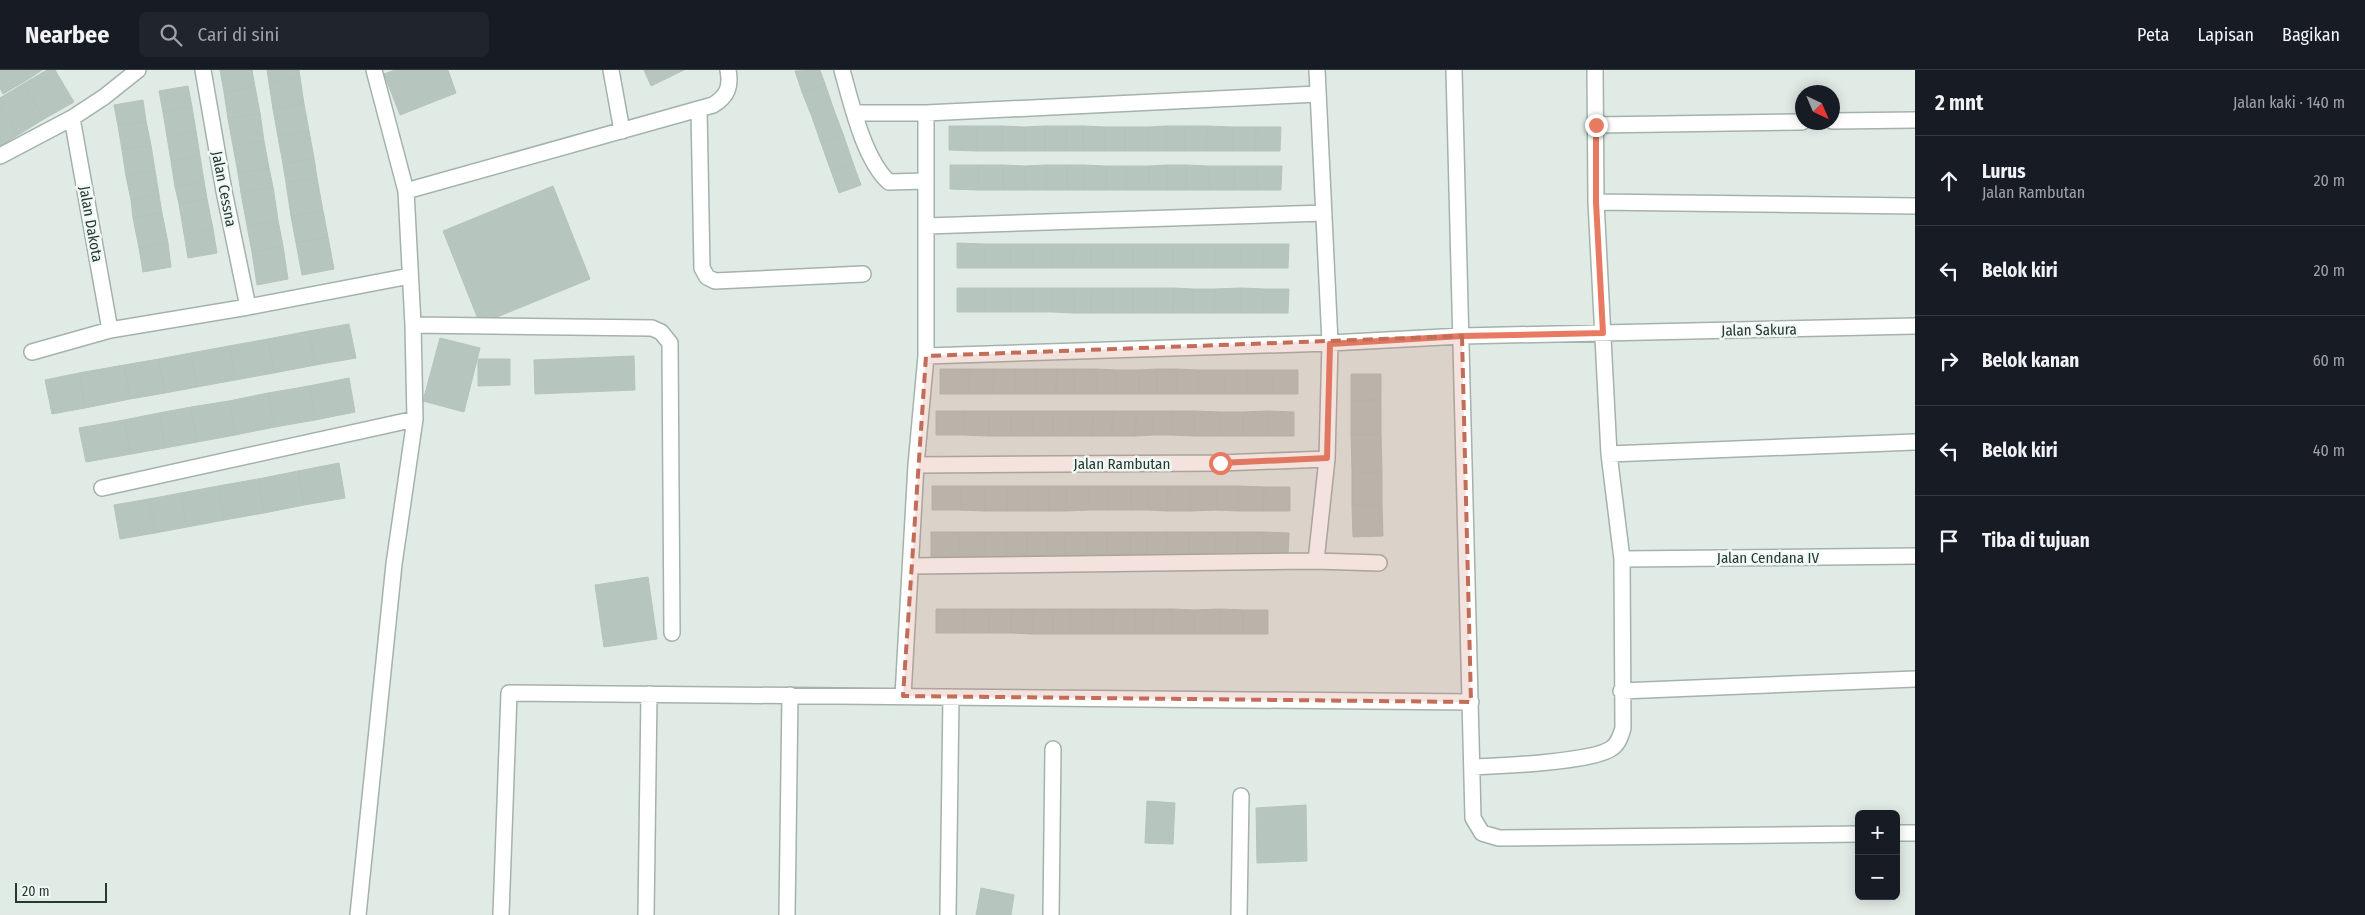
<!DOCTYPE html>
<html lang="id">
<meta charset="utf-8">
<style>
:root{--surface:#171b24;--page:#20242c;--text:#f1f3f6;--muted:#9ea1a6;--line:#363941}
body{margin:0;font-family:"Fira Sans Condensed",sans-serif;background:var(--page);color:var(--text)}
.controls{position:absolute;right:15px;bottom:15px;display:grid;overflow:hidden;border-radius:8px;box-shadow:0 2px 12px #0003}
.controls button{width:45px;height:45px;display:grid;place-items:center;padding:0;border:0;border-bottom:1px solid var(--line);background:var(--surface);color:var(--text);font:25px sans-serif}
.compass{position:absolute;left:1795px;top:15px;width:45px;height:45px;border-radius:50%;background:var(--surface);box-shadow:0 2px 12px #0003;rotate:136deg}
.scale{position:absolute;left:15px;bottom:12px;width:92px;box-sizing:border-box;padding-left:5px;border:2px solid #233a32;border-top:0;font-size:14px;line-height:18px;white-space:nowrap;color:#233a32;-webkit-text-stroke:4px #f1f7f4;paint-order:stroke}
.stop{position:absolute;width:15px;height:15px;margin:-11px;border:4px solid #e87a62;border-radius:50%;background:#fff}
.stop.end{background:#e87a62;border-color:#fff;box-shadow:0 1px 5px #0008}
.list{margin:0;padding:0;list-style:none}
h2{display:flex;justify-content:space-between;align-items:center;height:65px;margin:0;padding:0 20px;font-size:21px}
h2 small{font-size:16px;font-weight:400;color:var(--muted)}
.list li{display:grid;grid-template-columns:32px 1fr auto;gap:15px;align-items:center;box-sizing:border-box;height:90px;padding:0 20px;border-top:1px solid var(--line)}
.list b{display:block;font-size:19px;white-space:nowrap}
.list p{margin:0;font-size:16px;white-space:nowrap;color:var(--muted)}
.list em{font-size:16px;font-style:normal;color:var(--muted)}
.icon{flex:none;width:28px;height:28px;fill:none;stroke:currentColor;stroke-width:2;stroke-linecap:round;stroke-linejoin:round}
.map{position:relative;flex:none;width:1915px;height:845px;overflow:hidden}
header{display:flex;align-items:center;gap:30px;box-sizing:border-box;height:70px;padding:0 25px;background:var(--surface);border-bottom:1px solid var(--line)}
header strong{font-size:24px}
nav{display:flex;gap:28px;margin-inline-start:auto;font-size:18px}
.search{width:350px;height:45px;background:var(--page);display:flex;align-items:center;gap:12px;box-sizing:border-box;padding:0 18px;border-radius:8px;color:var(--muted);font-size:19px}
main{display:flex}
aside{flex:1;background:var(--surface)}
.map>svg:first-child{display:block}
</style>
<header>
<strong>Nearbee</strong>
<div class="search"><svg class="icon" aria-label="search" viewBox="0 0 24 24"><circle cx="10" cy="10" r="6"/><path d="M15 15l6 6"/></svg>Cari di sini</div>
<nav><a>Peta</a><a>Lapisan</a><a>Bagikan</a></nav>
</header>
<main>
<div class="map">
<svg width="1915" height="845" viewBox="0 0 1915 845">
<rect width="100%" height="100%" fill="#e1ebe6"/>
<path fill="#b7c5bf" stroke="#b4c4bc" d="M0 0H25L30 8 3 24 0 18Z
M25 0H42L30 8Z
M47 0H55L74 32 44 49 23 14Z
M220 0H252L255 17 224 22Z
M267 0H299L300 7 269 13Z
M395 0H448L456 23 400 45 384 4Z
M644 0H684L651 16Z
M820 0 825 14 802 22 795 1Z
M300 7 304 34 273 39 269 13Z
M23 14 44 49 18 65 0 35V28Z
M825 14 834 40 812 47 802 22Z
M188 16 192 37 163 42 159 21Z
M255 17 260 43 228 49 224 22Z
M143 30 146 51 118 56 114 35Z
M304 34 309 61 278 67 273 39Z
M0 35 18 65 0 76Z
M192 37 196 61 167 67 163 42Z
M834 40 843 64 821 73 812 47Z
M260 43 264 71 233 76 228 49Z
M146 51 151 75 122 80 118 56Z
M949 56H977V81L949 80Z
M977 56H1002V81H977Z
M1002 56 1024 57V81H1002Z
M1045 56H1066V81H1045Z
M1045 56V81H1024V57Z
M1066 56H1083V81H1066Z
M1083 56 1105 57V81H1083Z
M1166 56V81H1148V57Z
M1166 56H1185V81H1166Z
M1185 56H1207L1206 81H1185Z
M1207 56 1233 57V81H1206Z
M1105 57H1125V81H1105Z
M1125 57H1148V81H1125Z
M1233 57H1256L1255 81H1233Z
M1256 57H1281L1280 81H1255Z
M196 61 200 86 171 91 167 67Z
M309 61 314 88 283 94 278 67Z
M843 64 853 93 831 101 821 73Z
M264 71 269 98 238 103 233 76Z
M151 75 155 100 126 106 122 80Z
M200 86 204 111 175 117 171 91Z
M314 88 317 108 286 113 283 94Z
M853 93 861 115 839 123 831 101Z
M950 95H978V120L950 119Z
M978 95H1003V120H978Z
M1003 95 1025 96V120H1003Z
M1046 95H1067V120H1046Z
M1046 95V120H1025V96Z
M1067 95H1084V120H1067Z
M1084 95 1106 96V120H1084Z
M1167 95V120H1149V96Z
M1167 95H1186V120H1167Z
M1186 95 1208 96V120H1186Z
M1106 96H1126V120H1106Z
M1126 96H1149V120H1126Z
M1208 96H1234V120H1208Z
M1234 96H1257L1256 120H1234Z
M1257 96H1282L1281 120H1256Z
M269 98 273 117 241 123 238 103Z
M155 100 159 125 131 130 126 106Z
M317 108 323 141 291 146 286 113Z
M204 111 207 129 179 134 175 117Z
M553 116 590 209 480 254 443 161Z
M273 117 278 150 247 156 241 123Z
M159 125 162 143 133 148 131 130Z
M207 129 213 159 184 164 179 134Z
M323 141 328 167 296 173 291 146Z
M162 143 168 173 139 178 133 148Z
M278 150 283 176 252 182 247 156Z
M213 159 217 183 188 188 184 164Z
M328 167 334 199 302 205 296 173Z
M168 173 171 197 143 202 139 178Z
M957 173 985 174V198H957Z
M985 174H1010V198H985Z
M1010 174H1032V198H1010Z
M1032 174H1053L1052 198H1032Z
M1053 174H1074L1073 198H1052Z
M1074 174H1091V198H1073Z
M1091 174H1113V198H1091Z
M1113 174H1133V198H1113Z
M1133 174H1156V198H1133Z
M1156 174H1173V198H1156Z
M1173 174H1193L1192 198H1173Z
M1193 174H1215V198H1192Z
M1215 174H1241L1240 198H1215Z
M1241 174H1263V198H1240Z
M1263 174H1289L1288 198H1263Z
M283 176 288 209 257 215 252 182Z
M957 218H985V242H957Z
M985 218H1010V242H985Z
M1010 218H1032V242H1010Z
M1032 218H1052V242H1032Z
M1052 218H1074V243L1052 242Z
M1074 218H1091V243H1074Z
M1091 218H1113V243H1091Z
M1113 218H1133V243H1113Z
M1133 218H1156V243H1133Z
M1156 218H1174L1173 243H1156Z
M1174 218 1193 219V243H1173Z
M1241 218 1264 219 1263 243H1241Z
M1241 218V243H1214L1215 219Z
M1193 219H1215L1214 243H1193Z
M1264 219H1289L1288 243H1263Z
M349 254 356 288 315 295 309 261Z
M309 261 315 295 274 303 268 269Z
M440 268 480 278 464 342 423 331Z
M268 269 274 303 235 310 229 276Z
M229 276 235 310 197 317 191 283Z
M191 283 197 317 165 323 159 289Z
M634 286 635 320 535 324 534 290Z
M159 289 165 323 130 329 124 295Z
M478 289H510V315L478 316Z
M124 295 130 329 85 338 79 303Z
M940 299H968V324H940Z
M968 299H994L993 324H968Z
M994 299H1015V324H993Z
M1015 299H1036V324H1015Z
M1036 299H1057L1056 324H1036Z
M1057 299H1074V324H1056Z
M1074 299H1096V324H1074Z
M1096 299 1116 300V324H1096Z
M1157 299V324H1139V300Z
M1157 299H1176V324H1157Z
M1176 299 1198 300V324H1176Z
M1116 300H1139V324H1116Z
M1198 300H1224V324H1198Z
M1224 300H1247V324H1224Z
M1247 300H1272V324H1247Z
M1272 300H1298V324H1272Z
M79 303 85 338 52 344 45 310Z
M1351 304H1381V330L1351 331Z
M349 308 355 342 315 350 309 316Z
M309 316 315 350 275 357 268 323Z
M268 323 275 357 235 365 229 331Z
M1381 330V364H1351V331Z
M229 331 235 365 197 372 191 337Z
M191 337 197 372 165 378 159 343Z
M936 341H964V365H936Z
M964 341H989V366L964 365Z
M989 341H1011V366H989Z
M1011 341H1032V366H1011Z
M1032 341H1053V366H1032Z
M1053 341H1070V366H1053Z
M1070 341H1093L1092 366H1070Z
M1093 341H1113L1112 366H1092Z
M1113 341H1136L1135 366H1112Z
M1136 341H1153V365L1135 366Z
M1153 341H1172V365H1153Z
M1172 341H1194V366L1172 365Z
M1194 341 1220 342V366H1194Z
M1268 341 1294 342V366H1268Z
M1268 341V366H1243V342Z
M1220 342H1243V366H1220Z
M159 343 165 378 131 384 124 350Z
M124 350 131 384 86 392 79 358Z
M1351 364H1381L1382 402H1352Z
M339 393 345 428 304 435 298 401Z
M298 401 304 435 264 443 258 409Z
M1352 402H1382V435H1352Z
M258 409 264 443 224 450 218 416Z
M218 416 224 450 187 457 181 423Z
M932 416H960V440H932Z
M960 416H985V441L960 440Z
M985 416H1007V441H985Z
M1007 416H1028L1027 441H1007Z
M1028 416H1049L1048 441H1027Z
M1049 416H1066V441H1048Z
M1066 416H1088V440L1066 441Z
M1088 416H1108V440H1088Z
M1108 416H1131V440H1108Z
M1131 416H1148V440H1131Z
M1148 416H1168L1167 441 1148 440Z
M1168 416H1190V441H1167Z
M1190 416H1216V440L1190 441Z
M1216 416H1238V441L1216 440Z
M1238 416 1264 417 1263 441H1238Z
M1264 417H1290V441H1263Z
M181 423 187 457 155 463 149 429Z
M149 429 155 463 120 469 114 435Z
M1352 435H1382L1383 466 1353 467Z
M931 462H959V487H931Z
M959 462H984V487H959Z
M984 462H1006V487H984Z
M1006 462H1027V486L1006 487Z
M1027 462H1047V486H1027Z
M1047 462H1065V487L1047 486Z
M1065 462H1087V486L1065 487Z
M1087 462H1107V486H1087Z
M1107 462H1130V487L1107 486Z
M1130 462H1147V487H1130Z
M1147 462H1167L1166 487H1147Z
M1167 462H1189V487H1166Z
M1189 462H1215V487H1189Z
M1215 462H1238L1237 487H1215Z
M1238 462H1263V487H1237Z
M1263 462 1289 463 1288 487H1263Z
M648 507 657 569 604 577 595 515Z
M936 539H964V563H936Z
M964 539H989V563H964Z
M989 539H1011V563H989Z
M1011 539H1032V564L1011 563Z
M1032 539H1053V564H1032Z
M1053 539H1070V564H1053Z
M1070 539H1092V564H1070Z
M1092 539H1112V564H1092Z
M1112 539H1135V564H1112Z
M1135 539H1153V564H1135Z
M1153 539H1172V564H1153Z
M1172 539 1194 540V564H1172Z
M1220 539 1243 540V564H1220Z
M1220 539V564H1194V540Z
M1243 540H1268V564H1243Z
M1147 731 1175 733 1173 774 1145 773Z
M1306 735 1307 791 1257 793 1256 738Z
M981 818 1014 825 1011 845H976Z"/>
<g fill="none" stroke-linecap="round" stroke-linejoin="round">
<g stroke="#a4b2ac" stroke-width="18">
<path id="street" d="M203 0 224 121 248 237
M611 0 622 61
M842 0C851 32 864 90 889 112L926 111
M1454 0 1473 748 1482 763 1499 768 1859 764
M1595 0 1596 132 1609 384 1915 372
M699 39 702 198 707 207 715 211 863 204
M854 43H926L1318 24
M72 48 110 260
M1832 51 1915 50
M1596 55 1802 52
M0 86 72 48 104 27 138 0
M406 121 713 35C728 26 731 16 728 0
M1596 132 1915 136
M926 156 1324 143
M413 255 652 258 661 262 670 273 672 563
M32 282 110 260 248 237 410 206
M926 286 1330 273 1462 266 1915 256
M916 395 1220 393 1327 389
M102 418 415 349
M1622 489 1915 486
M1316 491 1327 389 1330 273 1317 0
M912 496 1316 491 1379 493
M1621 621 1915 609
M903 626 916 395 926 286V43
M1472 697C1499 696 1594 692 1612 678 1619 673 1621 665 1623 658L1622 489 1609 384
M1896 763H1915
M358 845 394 494 415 349 413 255 406 121 374 0
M501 845 509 623 1471 632
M646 845 649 624
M787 845 790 625
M948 845 951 627
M1051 845 1053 679
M1239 845 1241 726"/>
</g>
<use href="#street" stroke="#fff" stroke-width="15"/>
</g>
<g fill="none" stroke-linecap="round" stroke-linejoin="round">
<path stroke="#e87a62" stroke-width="6" d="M1220 393 1327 388 1330 274 1462 266 1603 263 1596 132V55"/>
</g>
<path fill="#c16d58" fill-opacity="0.2" stroke="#c16d58" stroke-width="4" stroke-dasharray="10 6" stroke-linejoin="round" d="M1462 266 1471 632 903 626 926 286Z"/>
<g text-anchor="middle" stroke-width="5" stroke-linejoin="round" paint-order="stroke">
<g font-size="15" fill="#233a32" stroke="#f1f7f4">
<text transform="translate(224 119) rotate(79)" y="5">Jalan Cessna</text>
<text transform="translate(91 154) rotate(80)" y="5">Jalan Dakota</text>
<text transform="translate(1759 260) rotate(-1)" y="5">Jalan Sakura</text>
<text x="1122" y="399">Jalan Rambutan</text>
<text x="1768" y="493">Jalan Cendana IV</text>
</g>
</g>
</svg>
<div class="controls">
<button>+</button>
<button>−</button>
</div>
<svg class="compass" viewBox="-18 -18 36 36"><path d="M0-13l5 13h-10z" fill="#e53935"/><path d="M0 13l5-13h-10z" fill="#9ea1a6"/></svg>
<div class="scale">20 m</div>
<div class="stop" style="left:1220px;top:393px"></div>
<div class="stop end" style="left:1596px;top:55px"></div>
</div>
<aside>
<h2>2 mnt<small>Jalan kaki · 140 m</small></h2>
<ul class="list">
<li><svg class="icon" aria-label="ahead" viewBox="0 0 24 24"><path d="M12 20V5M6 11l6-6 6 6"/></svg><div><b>Lurus</b><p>Jalan Rambutan</p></div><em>20 m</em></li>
<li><svg class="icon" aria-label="left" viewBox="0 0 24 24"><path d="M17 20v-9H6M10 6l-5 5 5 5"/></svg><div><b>Belok kiri</b></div><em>20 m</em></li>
<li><svg class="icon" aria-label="right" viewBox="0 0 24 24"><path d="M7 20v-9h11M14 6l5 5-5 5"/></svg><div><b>Belok kanan</b></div><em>60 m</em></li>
<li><svg class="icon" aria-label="left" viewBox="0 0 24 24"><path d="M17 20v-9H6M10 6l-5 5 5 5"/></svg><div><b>Belok kiri</b></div><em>40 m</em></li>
<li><svg class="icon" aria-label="arrive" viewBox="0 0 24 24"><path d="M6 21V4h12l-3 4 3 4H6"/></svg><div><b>Tiba di tujuan</b></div></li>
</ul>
</aside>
</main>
